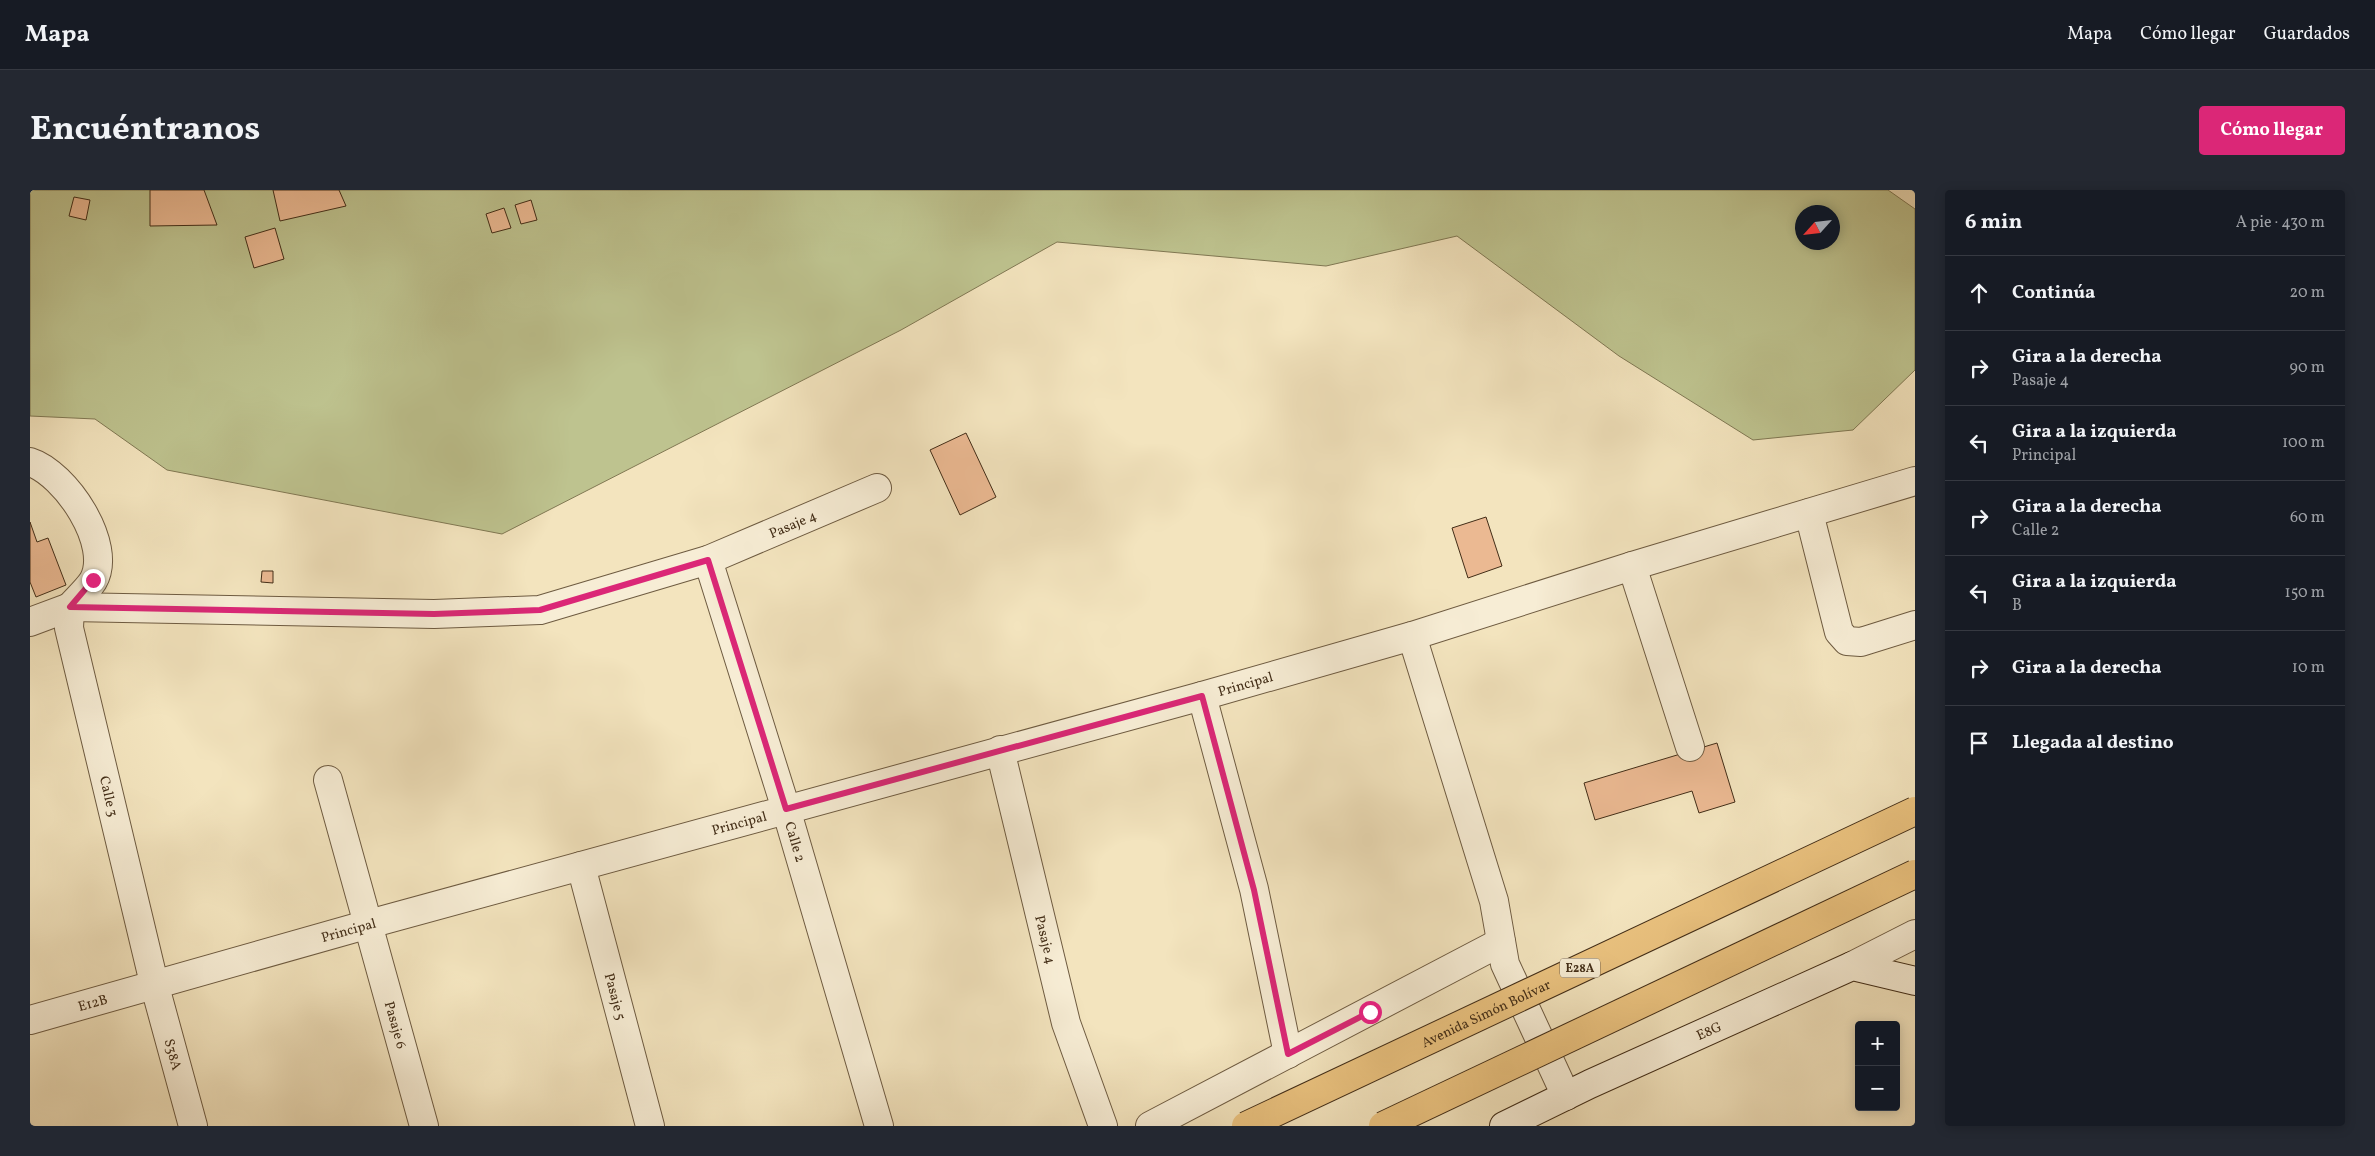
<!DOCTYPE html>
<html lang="es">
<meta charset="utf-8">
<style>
:root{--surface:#171b24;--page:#242831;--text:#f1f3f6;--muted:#9ea1a6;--line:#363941;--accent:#db2777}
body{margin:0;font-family:Vollkorn,serif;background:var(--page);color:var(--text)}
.controls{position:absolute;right:15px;bottom:15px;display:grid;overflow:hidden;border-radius:5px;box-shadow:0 2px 12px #0003}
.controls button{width:45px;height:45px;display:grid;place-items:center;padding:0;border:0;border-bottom:1px solid var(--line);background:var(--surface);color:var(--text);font:25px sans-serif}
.compass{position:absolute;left:1765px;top:15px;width:45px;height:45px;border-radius:50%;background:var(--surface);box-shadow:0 2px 12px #0003;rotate:243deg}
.stop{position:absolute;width:15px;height:15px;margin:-11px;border:4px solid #db2777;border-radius:50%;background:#fff}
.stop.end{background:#db2777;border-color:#fff;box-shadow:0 1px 5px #0008}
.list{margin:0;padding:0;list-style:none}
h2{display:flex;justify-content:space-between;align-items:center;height:65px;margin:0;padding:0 20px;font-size:21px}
h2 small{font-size:16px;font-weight:400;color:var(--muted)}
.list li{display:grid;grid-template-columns:32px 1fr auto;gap:15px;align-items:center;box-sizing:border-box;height:75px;padding:0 20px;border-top:1px solid var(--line)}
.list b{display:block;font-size:19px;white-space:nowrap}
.list p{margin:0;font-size:16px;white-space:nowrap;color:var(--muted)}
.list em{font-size:16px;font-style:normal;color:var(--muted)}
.icon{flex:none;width:28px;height:28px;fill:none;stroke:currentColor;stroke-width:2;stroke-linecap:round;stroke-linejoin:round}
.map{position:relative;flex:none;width:1885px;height:936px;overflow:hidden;border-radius:5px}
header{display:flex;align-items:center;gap:30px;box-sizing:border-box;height:70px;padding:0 25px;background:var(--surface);border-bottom:1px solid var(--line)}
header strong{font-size:24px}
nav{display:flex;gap:28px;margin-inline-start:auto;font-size:18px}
.intro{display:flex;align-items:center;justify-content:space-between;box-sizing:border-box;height:120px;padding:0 30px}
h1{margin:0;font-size:35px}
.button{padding:12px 22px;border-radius:5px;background:var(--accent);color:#fff;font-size:18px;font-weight:700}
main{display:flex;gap:30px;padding:0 30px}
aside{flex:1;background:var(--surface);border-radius:5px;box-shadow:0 2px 12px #0003}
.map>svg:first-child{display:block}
</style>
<header>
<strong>Mapa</strong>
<nav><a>Mapa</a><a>Cómo llegar</a><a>Guardados</a></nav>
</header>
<div class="intro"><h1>Encuéntranos</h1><a class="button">Cómo llegar</a></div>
<main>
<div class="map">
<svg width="1885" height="936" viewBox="0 0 1885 936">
<rect width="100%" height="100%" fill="#f3e4be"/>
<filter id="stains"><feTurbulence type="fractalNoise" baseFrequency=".004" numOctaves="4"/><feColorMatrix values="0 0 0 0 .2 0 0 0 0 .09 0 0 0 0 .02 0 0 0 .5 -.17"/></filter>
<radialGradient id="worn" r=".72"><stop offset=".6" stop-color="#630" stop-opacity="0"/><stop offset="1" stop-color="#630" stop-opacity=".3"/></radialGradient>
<path fill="#bec38f" stroke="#807853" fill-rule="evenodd" d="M0 0H1858L1885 19V180L1823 240 1723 250 1589 166 1427 46 1296 76 1027 52 871 140 472 344 137 280 65 229 0 226ZM1772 22H1802V52H1772Z"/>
<path fill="#ebb992" stroke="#422d17" d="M120 0H174L187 35 120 36Z
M243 0H309L316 16 250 31Z
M44 7 60 10 56 30 39 26Z
M501 10 507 30 491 34 485 15Z
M474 18 481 38 462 43 456 24Z
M245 38 254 69 224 78 215 47Z
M936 243 966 307 930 325 900 260Z
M1456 327 1472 376 1438 388 1422 338Z
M0 332 7 352 18 348 36 395 6 407 0 392Z
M232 381H243V393L231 392Z
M1687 553 1705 612 1669 623 1662 601 1565 630 1554 593Z"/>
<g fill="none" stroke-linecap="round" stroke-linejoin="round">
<g stroke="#6e5b41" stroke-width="30">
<g id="street">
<path d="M0 272C35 283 84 355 63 391 57 400 47 409 40 417"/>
<path d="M1779 323 1809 442 1817 451 1831 452 1885 435"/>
<path id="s1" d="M678 370 756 619 849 936"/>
<path d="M1602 376 1660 557"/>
<path id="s2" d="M40 417 39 438 124 793 163 936"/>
<path id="s3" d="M0 432 40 417 404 424 510 420 678 370 847 298"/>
<path d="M1382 446 1464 711 1475 774 1536 906"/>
<path d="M1172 506 1224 699 1258 864"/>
<path id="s4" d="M970 560 1036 833 1073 936"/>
<path id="s5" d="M298 590 394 936"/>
<path id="s6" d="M551 676 620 936"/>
<path d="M1822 776 1885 744"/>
<path id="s7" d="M0 830 339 734 1172 506 1382 446 1602 376 1885 291"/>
<path d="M1120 936 1471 752"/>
</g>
</g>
<g stroke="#422d17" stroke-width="30">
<g id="secondary">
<path id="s8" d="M1474 936 1560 894 1822 776 1885 791"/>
</g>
</g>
<use href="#street" stroke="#f7edd5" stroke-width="28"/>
<use href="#secondary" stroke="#f7edd5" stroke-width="28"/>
<g stroke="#422d17" stroke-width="30" stroke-linecap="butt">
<g id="highway-bridge">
<path id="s9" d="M1216 936 1885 621"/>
<path d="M1353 936 1885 684"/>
</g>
</g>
<use href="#highway-bridge" stroke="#eac27f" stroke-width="28"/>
</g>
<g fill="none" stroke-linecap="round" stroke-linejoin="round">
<path stroke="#db2777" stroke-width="6" d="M63 390 40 417 404 424 510 420 678 370 756 619 1172 506 1224 700 1258 864 1340 822"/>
</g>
<g text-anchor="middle" stroke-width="4.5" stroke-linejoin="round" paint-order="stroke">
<rect fill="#f7edd5" stroke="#786750" stroke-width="1" x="1530" y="768.5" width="40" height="19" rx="4"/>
<g font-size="12" font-weight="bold" fill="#422d17">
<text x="1550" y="782">E28A</text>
</g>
<g font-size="14" fill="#422d17" stroke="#f7edd5">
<text dy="5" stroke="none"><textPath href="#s3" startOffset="780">Pasaje 4</textPath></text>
<text dy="5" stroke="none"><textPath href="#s7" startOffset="1261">Principal</textPath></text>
<text dy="5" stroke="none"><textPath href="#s2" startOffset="194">Calle 3</textPath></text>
<text dy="5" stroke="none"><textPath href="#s7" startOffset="736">Principal</textPath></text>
<text dy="5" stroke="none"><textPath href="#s1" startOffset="295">Calle 2</textPath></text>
<text dy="5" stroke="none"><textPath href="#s7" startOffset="331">Principal</textPath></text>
<text dy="5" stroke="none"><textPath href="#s4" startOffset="195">Pasaje 4</textPath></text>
<text dy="5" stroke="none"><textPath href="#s6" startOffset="135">Pasaje 5</textPath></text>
<text dy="5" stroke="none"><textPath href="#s7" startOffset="65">E12B</textPath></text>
<text dy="5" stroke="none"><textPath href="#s9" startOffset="265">Avenida Simón Bolívar</textPath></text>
<text dy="5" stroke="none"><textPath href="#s5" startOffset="254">Pasaje 6</textPath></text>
<text dy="5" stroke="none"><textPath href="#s8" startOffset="226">E8G</textPath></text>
<text dy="5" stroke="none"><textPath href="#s2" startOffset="460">S38A</textPath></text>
</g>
</g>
<rect width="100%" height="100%" filter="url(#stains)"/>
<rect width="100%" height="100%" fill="url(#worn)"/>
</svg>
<div class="controls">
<button>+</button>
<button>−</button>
</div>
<svg class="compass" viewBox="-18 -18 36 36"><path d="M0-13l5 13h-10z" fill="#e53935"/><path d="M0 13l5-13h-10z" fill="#9ea1a6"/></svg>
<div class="stop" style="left:1340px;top:822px"></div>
<div class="stop end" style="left:63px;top:390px"></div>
</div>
<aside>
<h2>6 min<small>A pie · 430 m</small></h2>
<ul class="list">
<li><svg class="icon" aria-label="ahead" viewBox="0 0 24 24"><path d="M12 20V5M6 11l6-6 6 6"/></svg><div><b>Continúa</b></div><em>20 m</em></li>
<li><svg class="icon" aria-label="right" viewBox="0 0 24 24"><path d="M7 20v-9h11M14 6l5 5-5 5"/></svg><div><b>Gira a la derecha</b><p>Pasaje 4</p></div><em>90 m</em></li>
<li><svg class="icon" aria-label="left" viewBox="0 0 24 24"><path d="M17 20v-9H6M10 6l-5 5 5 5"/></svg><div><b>Gira a la izquierda</b><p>Principal</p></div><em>100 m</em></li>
<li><svg class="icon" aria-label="right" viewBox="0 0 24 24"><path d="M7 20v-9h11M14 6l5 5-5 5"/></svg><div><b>Gira a la derecha</b><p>Calle 2</p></div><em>60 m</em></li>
<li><svg class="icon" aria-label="left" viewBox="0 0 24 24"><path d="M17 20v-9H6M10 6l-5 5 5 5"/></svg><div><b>Gira a la izquierda</b><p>B</p></div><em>150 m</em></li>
<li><svg class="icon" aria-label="right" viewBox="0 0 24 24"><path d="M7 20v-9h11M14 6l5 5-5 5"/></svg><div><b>Gira a la derecha</b></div><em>10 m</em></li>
<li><svg class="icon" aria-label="arrive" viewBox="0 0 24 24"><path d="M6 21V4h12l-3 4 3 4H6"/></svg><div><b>Llegada al destino</b></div></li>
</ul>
</aside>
</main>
